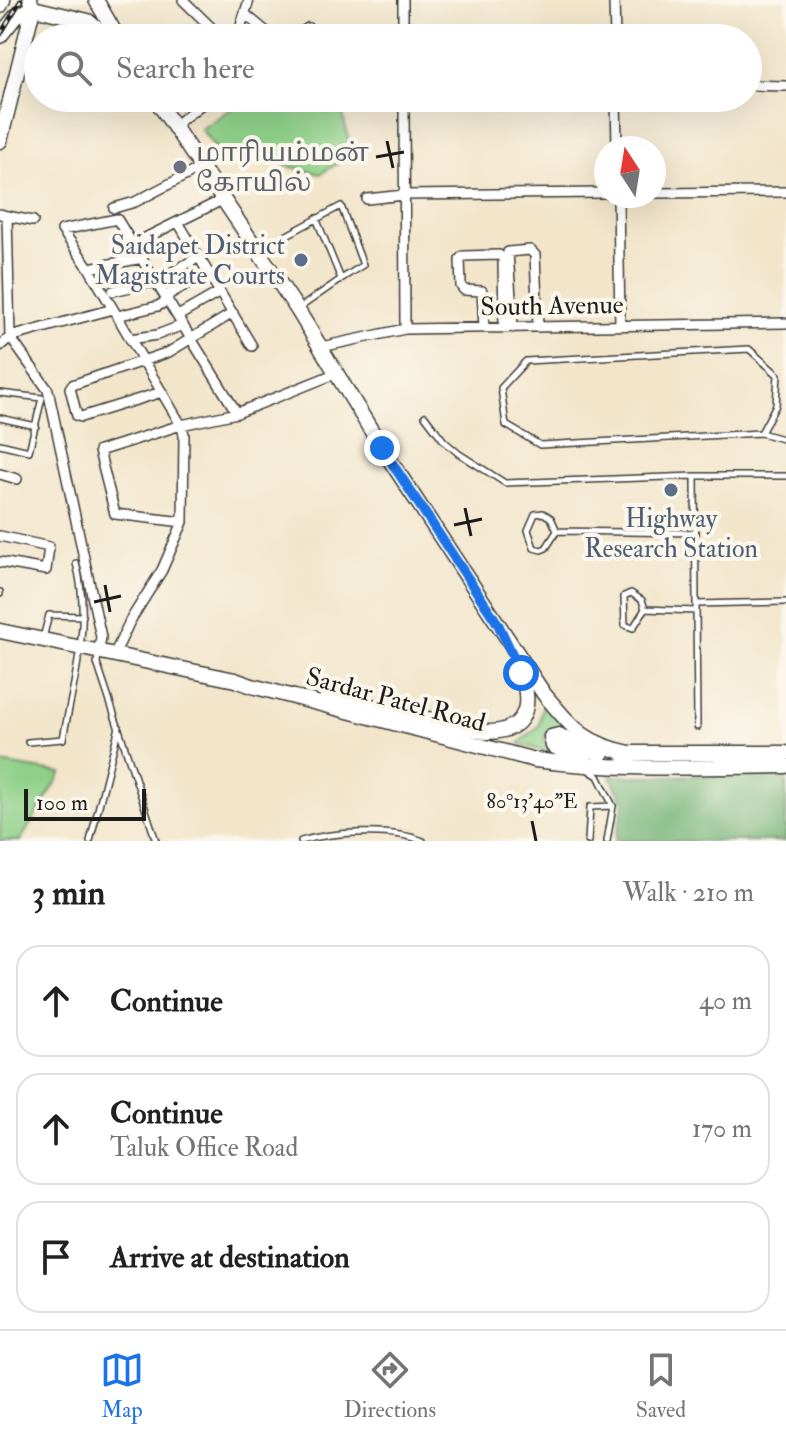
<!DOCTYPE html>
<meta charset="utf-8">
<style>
:root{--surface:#fff;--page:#f2f2f2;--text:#202124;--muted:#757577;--line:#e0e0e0;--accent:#1a73e8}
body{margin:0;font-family:"IM FELL Double Pica","Noto Serif Tamil",serif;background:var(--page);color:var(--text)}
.compass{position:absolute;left:594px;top:136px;width:72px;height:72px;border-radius:50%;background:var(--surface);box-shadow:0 8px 32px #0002;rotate:348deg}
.scale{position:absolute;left:24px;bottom:20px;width:122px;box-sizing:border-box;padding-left:8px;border:4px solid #1c1c1c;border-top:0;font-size:22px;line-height:28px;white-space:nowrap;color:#1c1c1c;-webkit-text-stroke:6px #fbf7ec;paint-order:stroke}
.stop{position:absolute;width:24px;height:24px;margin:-18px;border:6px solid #1a73e8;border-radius:50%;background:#fff}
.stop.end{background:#1a73e8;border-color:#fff;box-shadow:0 2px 8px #0008}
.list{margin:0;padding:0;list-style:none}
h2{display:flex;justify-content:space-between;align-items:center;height:104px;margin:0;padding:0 32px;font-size:34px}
h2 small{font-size:26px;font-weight:400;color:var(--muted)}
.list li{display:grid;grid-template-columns:52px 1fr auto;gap:24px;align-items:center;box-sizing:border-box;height:112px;margin:0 16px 16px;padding:0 16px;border:2px solid var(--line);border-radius:24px}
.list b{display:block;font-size:30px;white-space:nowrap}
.list p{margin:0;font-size:26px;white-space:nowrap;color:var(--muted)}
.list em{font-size:26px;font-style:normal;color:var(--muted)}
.icon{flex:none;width:44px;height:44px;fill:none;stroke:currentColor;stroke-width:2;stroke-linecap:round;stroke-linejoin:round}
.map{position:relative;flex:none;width:786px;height:841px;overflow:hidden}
.search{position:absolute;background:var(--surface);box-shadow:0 8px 32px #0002;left:24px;right:24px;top:24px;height:88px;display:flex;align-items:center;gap:20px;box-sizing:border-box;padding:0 28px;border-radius:44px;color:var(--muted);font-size:30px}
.sheet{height:488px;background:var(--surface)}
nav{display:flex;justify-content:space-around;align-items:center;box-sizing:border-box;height:112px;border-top:2px solid var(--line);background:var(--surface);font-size:22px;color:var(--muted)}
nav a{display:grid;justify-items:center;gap:4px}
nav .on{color:var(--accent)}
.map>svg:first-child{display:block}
</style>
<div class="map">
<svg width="786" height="841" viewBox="0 0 786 841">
<rect width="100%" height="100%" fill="#fbf7ec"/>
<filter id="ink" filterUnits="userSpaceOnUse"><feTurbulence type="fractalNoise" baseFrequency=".0125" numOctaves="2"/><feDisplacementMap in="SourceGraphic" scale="16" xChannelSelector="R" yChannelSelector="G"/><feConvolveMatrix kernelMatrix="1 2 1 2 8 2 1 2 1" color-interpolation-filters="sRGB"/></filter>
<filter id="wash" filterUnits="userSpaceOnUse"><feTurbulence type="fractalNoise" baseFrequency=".006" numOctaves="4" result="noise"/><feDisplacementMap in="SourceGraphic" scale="32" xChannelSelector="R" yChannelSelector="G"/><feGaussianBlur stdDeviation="1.8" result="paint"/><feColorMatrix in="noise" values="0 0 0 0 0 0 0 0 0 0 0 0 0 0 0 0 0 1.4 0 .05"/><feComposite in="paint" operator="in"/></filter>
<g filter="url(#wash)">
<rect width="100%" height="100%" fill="#f2e5ca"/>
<path fill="#8ed088" stroke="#557652" stroke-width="2" d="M247 98H339L352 155 320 174 216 149 201 129Z
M548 702 569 735 555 728 547 731 544 739 551 754 519 743 539 726 543 703Z
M0 763 62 773 20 841H0Z"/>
<path fill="#72b274" stroke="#476748" stroke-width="2" d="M786 775V841H615L624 803 610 776Z"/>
</g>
<g filter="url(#ink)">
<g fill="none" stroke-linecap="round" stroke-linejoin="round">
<g stroke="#3c3a36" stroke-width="8">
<path id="lane" d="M259 250 341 206 363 265 341 279
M298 309 341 279 316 218
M0 393 42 398 29 451 0 444
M425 416 444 441 458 453 505 483 695 476
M0 418 36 426
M761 433 776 405 778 375 749 349 526 361 501 388 506 425 540 445 761 433 786 440
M543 513 551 518 557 531 546 548 541 550 534 548 528 530 535 514Z
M557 531 696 533
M0 592V594
M631 593 642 600 645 609 633 628 625 625 624 596Z
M696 604 786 602
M645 609 696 611
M43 638 49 615 83 616
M98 655 97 663 156 841
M697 727 695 476H786
M28 742 63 739C74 679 92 623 76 563
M590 771 598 776 613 806 607 841
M90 841 119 727
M301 841C331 832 393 828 423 841
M588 841 590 807 613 806"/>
</g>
<g stroke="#3c3a36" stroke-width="12">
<path id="street" d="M183 0 222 38
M403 0V38
M614 0 615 38
M245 14 274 38
M237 38 249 0
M292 38 308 28 317 38
M748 85 786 86
M404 98 405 329
M616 98 617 148
M172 127 210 98
M654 193 786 192
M618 196 620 326
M367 199 404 195 606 193
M114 208 135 202 200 168
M0 214 7 216 10 337 48 390 101 637 99 650
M7 216 33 221
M178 222 252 346
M133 244 222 200
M89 268 143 258
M113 291 157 281 199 257
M166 296 208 272
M117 316 158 306 168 300
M178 316 220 292
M484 328 482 291 464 290 461 286 460 259 463 256 499 255 503 258 504 328
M513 328 508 252 530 250 535 255 538 327
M130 339 157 335 183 325
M0 346 10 337 113 309
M321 347 405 329 786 323
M162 392 81 417 77 416 70 388 72 385 169 352 233 313
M0 474 17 479
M183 522 115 514 99 451 181 425 237 413 337 373
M0 536 49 547 46 570 0 562
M115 653 130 621 162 570 183 522 184 434 181 425 89 268 62 230 117 219 237 413"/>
</g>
<g stroke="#3c3a36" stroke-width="17">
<path id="secondary" d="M0 141 33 8 30 0"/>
</g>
<g stroke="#3c3a36" stroke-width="17">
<path id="primary" d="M96 0 118 38
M0 6 3 0
M0 36 16 16 33 8 88 21 108 38
M155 98 297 309 382 448 544 694C573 728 584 744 630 753
M0 631 235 680 252 686 535 760C619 771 702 767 786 766
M327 696 485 732C532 733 533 698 517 665
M622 753H786
M586 762 553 746 551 737 559 735 581 748 602 753"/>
</g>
<use href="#lane" stroke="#fff" stroke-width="5"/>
<use href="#street" stroke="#fff" stroke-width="9"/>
<use href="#secondary" stroke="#fff" stroke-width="14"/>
<use href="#primary" stroke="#fff" stroke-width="14"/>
<g stroke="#1c1c1c" stroke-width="5">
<path id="rail" d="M0 35 21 0"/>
</g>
<use href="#rail" stroke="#fbf7ec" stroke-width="2" stroke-dasharray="6" stroke-linecap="butt"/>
</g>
</g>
<g fill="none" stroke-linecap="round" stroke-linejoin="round" filter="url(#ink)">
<path stroke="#1a73e8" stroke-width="10" d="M382 448 498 624 521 673"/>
</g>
<path fill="none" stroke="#1c1c1c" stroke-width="3" d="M387 141 393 168M376 157 404 152M465 508 471 536M454 525 482 519M105 585 110 612M94 602 121 596M532 821 536 841"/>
<circle fill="#6b7280" stroke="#fbf7ec" stroke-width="3" cx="180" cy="167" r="8"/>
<g fill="#5c6f8a" stroke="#fbf7ec" stroke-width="3">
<circle cx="301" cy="260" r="8"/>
<circle cx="671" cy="490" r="8"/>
</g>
<g text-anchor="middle" stroke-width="8" stroke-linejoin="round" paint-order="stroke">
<g font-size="26" fill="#5b616d" stroke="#fbf7ec" text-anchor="start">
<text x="196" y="161">மாரியம்மன்<tspan x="196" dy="30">கோயில்</tspan></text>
</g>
<g font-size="26" fill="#4e5e75" stroke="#fbf7ec" text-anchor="end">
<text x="285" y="254">Saidapet District<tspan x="285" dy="30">Magistrate Courts</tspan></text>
<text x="671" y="527" text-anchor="middle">Highway<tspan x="671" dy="30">Research Station</tspan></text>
</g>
<g font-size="26" fill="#1c1c1c" stroke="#fbf7ec">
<text transform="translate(552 305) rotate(-1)" y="9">South Avenue</text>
<text transform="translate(396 699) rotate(15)" y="9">Sardar Patel Road</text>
</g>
</g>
<g font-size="20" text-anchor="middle" fill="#1c1c1c" stroke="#fbf7ec" stroke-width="8" stroke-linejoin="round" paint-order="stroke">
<text x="532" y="808">80°13'40"E</text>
</g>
</svg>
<svg class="compass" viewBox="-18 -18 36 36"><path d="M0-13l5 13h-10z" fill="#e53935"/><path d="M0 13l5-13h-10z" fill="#757577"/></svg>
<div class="scale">100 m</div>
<div class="stop" style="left:521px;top:673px"></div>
<div class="stop end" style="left:382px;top:448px"></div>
<div class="search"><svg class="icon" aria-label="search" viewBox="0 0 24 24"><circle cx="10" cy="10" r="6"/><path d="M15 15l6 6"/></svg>Search here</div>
</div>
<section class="sheet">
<h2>3 min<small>Walk · 210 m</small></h2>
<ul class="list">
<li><svg class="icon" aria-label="ahead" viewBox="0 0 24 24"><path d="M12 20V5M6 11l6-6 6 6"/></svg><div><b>Continue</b></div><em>40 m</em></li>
<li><svg class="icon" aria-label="ahead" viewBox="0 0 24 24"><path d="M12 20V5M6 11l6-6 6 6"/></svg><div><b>Continue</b><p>Taluk Office Road</p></div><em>170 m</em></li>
<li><svg class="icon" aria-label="arrive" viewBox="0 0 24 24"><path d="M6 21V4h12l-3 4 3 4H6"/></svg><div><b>Arrive at destination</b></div></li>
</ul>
</section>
<nav>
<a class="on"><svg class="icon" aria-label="map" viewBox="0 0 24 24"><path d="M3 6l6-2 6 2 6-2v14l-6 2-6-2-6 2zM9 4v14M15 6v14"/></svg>Map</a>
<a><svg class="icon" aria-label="directions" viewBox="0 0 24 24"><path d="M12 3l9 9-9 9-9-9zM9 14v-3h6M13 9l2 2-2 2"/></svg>Directions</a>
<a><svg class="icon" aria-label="saved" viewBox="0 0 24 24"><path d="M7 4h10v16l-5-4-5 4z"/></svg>Saved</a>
</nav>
